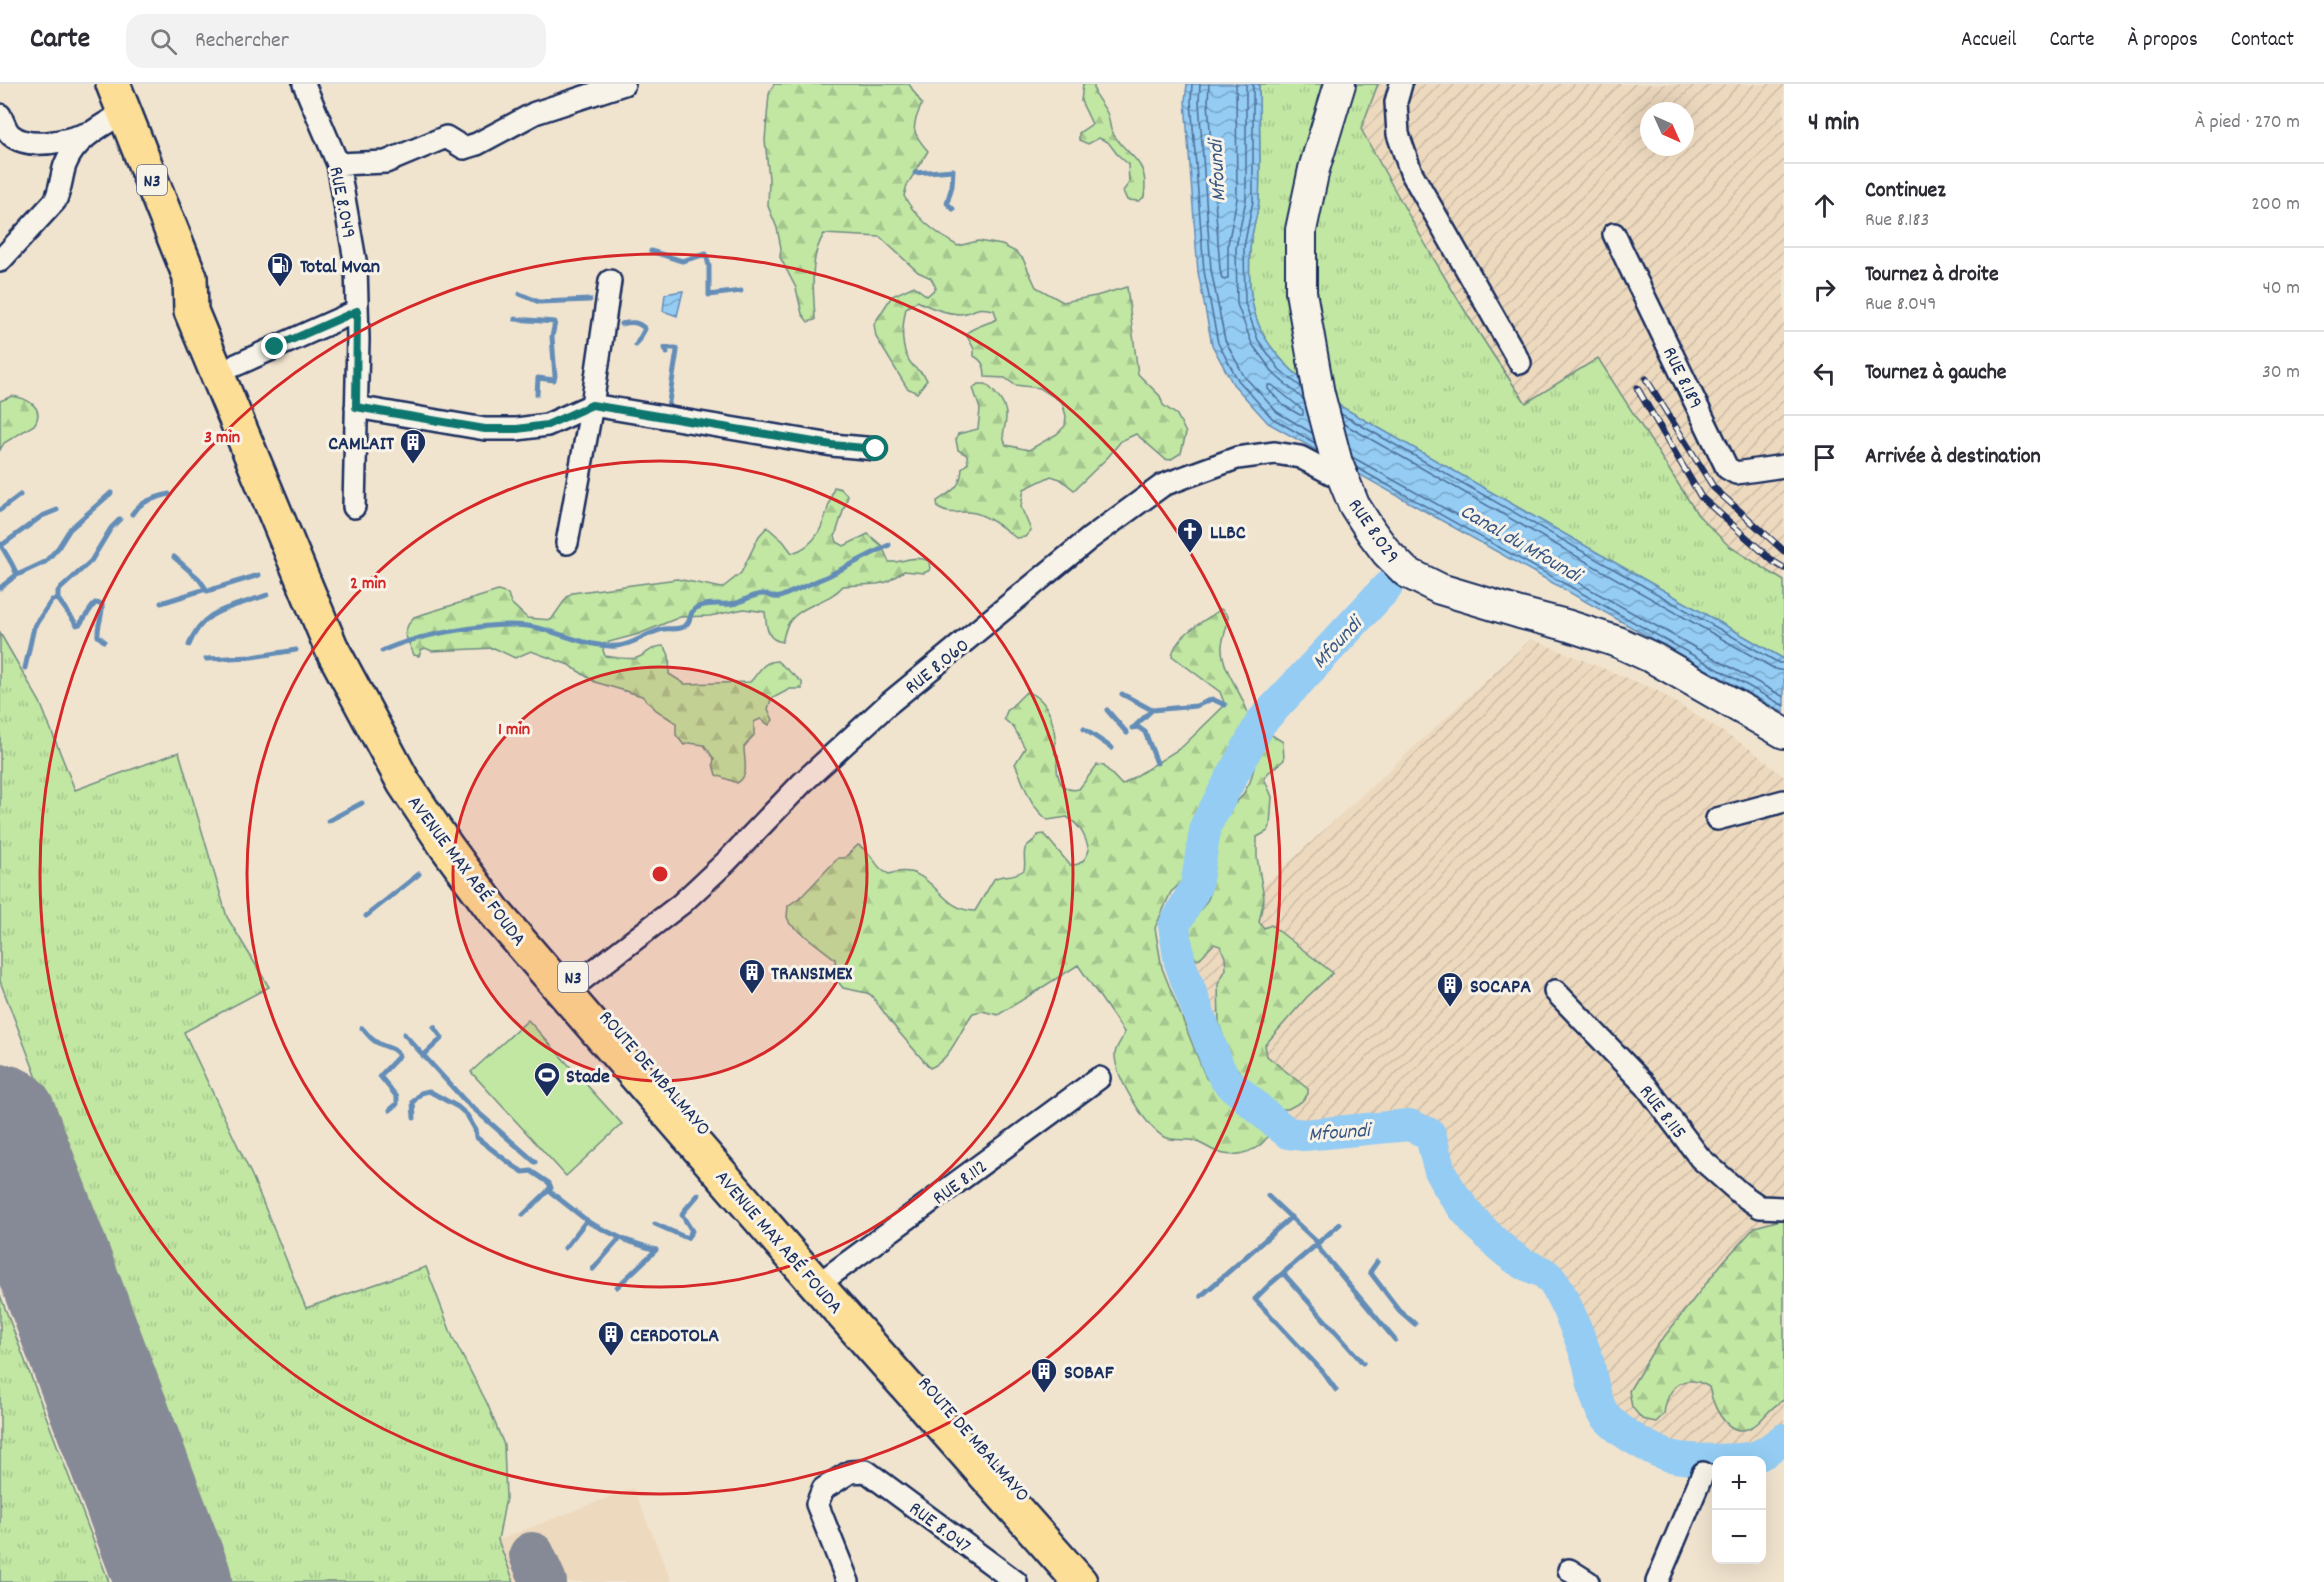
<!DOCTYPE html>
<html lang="fr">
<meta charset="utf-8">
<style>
:root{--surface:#fff;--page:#f2f2f3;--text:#2b2b33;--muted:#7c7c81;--line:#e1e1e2}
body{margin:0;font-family:Dekko,sans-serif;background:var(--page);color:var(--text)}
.controls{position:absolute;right:18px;bottom:18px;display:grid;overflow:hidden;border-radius:12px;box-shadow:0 6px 24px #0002}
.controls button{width:54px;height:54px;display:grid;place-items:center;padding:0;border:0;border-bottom:2px solid var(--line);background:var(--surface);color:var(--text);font:30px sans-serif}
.compass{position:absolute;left:1640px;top:18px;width:54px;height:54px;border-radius:50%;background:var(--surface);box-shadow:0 6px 24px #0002;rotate:135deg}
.stop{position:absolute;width:18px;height:18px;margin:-14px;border:4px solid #0f766e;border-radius:50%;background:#fff}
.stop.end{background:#0f766e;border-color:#fff;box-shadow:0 2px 6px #0008}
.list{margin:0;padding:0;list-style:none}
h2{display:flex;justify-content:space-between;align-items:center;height:78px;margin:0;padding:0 24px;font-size:26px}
h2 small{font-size:20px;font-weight:400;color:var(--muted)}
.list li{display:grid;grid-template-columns:39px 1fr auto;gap:18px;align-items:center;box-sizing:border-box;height:84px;padding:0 24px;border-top:2px solid var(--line)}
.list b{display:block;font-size:22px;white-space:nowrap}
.list p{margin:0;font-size:20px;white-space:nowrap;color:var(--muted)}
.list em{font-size:20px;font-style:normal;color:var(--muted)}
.icon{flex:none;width:33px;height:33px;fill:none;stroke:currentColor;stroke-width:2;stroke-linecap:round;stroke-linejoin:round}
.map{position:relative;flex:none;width:1784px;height:1498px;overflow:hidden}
header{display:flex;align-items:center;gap:36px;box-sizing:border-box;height:84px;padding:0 30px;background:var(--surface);border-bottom:2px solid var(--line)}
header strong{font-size:28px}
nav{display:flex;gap:33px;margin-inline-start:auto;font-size:21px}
.search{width:420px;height:54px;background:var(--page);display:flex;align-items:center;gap:15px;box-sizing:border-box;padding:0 21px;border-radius:18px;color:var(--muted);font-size:22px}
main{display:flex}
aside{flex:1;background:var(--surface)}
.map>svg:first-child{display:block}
</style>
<header>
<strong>Carte</strong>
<div class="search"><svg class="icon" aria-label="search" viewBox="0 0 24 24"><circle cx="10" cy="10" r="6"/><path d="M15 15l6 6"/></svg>Rechercher</div>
<nav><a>Accueil</a><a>Carte</a><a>À propos</a><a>Contact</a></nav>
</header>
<main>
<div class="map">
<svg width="1784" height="1498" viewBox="0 0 1784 1498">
<defs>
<pattern id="industrial-furrows" width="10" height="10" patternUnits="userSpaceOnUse" patternTransform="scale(1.5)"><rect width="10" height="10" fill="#edd9be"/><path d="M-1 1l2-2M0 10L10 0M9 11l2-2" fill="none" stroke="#cbbba6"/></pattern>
<pattern id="grass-tufts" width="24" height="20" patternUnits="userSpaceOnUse" patternTransform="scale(1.5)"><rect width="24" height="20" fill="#c1e7a2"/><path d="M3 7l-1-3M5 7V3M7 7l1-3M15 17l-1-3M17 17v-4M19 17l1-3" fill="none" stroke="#a5c68e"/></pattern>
<pattern id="forest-firs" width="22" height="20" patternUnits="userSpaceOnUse" patternTransform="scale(1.5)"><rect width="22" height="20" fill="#c1e7a2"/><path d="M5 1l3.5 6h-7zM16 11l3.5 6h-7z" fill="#a5c68e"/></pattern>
<pattern id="water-waves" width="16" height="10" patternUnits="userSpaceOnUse" patternTransform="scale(1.5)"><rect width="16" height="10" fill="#94ccf3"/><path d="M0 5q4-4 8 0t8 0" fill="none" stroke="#78a6c8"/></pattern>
</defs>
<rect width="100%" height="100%" fill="#f1e4cf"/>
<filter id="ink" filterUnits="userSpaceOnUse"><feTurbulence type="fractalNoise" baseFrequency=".0167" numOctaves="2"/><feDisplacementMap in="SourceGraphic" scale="12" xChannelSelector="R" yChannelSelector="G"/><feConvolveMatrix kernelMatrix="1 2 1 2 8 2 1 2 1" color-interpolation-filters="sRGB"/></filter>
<g filter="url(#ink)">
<path fill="#edd9be" d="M633 1404 672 1498H514L498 1456Z"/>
<path fill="url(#industrial-furrows)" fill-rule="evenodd" d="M1378 0H1784V497L1729 462 1698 431 1599 274 1526 319 1502 285 1414 140 1361 45ZM1649 27H1685V63H1649Z
M1531 555 1656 606 1753 667 1784 693V1355L1758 1372 1734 1375 1680 1374 1667 1371 1646 1361 1613 1340 1601 1325 1594 1306 1588 1279 1555 1200 1539 1184 1520 1177 1486 1149 1453 1111 1440 1087 1430 1050 1409 1041 1304 1051 1288 1049 1226 996 1219 984 1180 879Z"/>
<path fill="url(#grass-tufts)" stroke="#6e8b80" stroke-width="1.5" d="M1259 0H1378L1361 45C1412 138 1464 232 1526 319L1598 274 1698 431 1729 462 1784 497V575L1319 310C1263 264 1246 239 1250 165 1251 148 1258 132 1259 115 1261 77 1259 38 1259 0Z
M0 549 40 618 75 706 179 668 227 833 269 903 184 948 253 1094 306 1224 426 1183 453 1254 487 1319 504 1361 506 1414 498 1456 514 1498H229L0 897Z
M0 1211 109 1498H0Z"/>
<path fill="url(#forest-firs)" stroke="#6e8b80" stroke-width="1.5" d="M774 0H909L922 20C911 43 911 48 928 67L907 101 904 112C916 134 937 150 958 162L978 157 1002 161 1016 168 1023 175 1036 203 1063 218 1096 212 1127 203 1138 290 1160 312 1163 321 1177 331 1186 349 1181 369 1170 376 1165 375 1136 350 1121 357 1108 373 1074 406 1060 395 1051 392 1024 405 1021 423 1031 446 1025 453 1016 454C1004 444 990 433 975 429 960 425 953 433 938 424L937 417C952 407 961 404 962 384L968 379 967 371 958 366 956 356 958 350 978 345 980 325 973 304 978 300H986C995 308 1007 320 1006 333 1006 346 1000 348 1006 361L1029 366 1057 350 1065 342 1066 332 1062 318 1040 304 1015 301 1005 294 985 293C985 283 983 277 974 272V265L966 250C972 243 988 240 997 235L994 226C973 221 976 229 960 230 945 230 930 223 917 217L906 224C902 244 899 266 913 282 918 287 924 289 927 296L917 309 907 304 876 253 874 240 892 212 914 202 927 212 936 204 931 194 918 188 880 153 824 150C808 176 814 207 815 236L808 238 802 230 796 204 780 173 781 164 777 144 768 122 769 95 765 56 769 10Z
M1083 0H1094C1093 13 1102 18 1107 29 1110 35 1109 42 1112 48 1127 74 1150 74 1144 113L1139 117 1127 116 1123 107 1129 99 1128 80 1117 70 1108 58 1099 54 1088 60 1079 56V49L1092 40 1081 17Z
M12 312C27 314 46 324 34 341L4 359 0 366V317Z
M834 403 841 405 848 412 835 452 837 458 844 462 868 450 882 462 889 478C903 479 914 470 929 477L930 486 924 489 904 487 887 498 877 500 843 502C829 519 800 520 788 540 785 545 784 553 782 558 765 555 767 542 765 528L744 525 710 532 680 533 639 550 605 559 603 566 605 572C615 573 627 576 636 574 647 571 651 562 663 562 672 570 669 579 669 590L685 600 750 598C760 588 761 578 777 577L802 598V605H790L771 615 768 625 773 636 769 641 760 635 754 638V651L744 663C744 677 750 692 737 699L716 691 713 680 714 675 704 661 689 659 684 661 676 651V639L656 626 642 612 595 598 569 581 531 567 515 574 494 564 432 567 425 564 421 566 419 572 414 571 405 550 408 541 414 533 498 507 508 510 511 519 527 534 551 536 567 513 572 509 677 495 722 504 741 489 759 452 767 443 783 457 792 469C823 460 825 431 834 403Z
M1221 525 1228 532C1228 544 1221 556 1222 565 1223 589 1244 610 1249 633L1230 694 1221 708 1210 715 1201 727 1194 758 1190 765 1189 786 1186 795 1171 808 1155 844 1162 884 1206 994 1264 1044 1268 1051C1261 1067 1236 1074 1220 1069 1210 1066 1201 1058 1191 1056 1183 1055 1171 1057 1164 1053 1145 1042 1116 994 1115 972 1114 963 1123 957 1124 948L1078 881 998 931 982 927 973 929C960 946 951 976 930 984L897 946 871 911 867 909 843 904 836 895 835 875 790 840 787 833 788 822 803 811 838 774H844L858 761C876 771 873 783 889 790 933 776 937 827 975 827L994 795C1004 789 1011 795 1024 786 1026 779 1023 772 1025 765 1026 761 1035 757 1038 751L1044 750 1070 781C1080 782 1086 775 1089 766 1085 751 1080 741 1067 733L1048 736C1029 722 1025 701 1015 680L1025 664 1014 644 1004 635 1007 627 1026 608C1051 613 1057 649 1055 670L1058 671C1055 687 1058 710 1079 705L1097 681 1104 682 1122 701 1182 663 1225 621 1220 608 1172 572C1175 551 1205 537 1221 525Z
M1270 650 1283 658 1284 676 1268 689 1264 694 1272 713 1270 742 1268 747 1257 753V773L1264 814 1259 838 1264 844 1271 841 1333 889 1307 913 1265 961 1267 972 1308 1005V1010L1301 1018 1288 1025H1281L1264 1015 1232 979 1219 939 1218 900 1226 885 1225 873 1220 862 1214 860 1198 876 1189 871 1183 847C1191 835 1203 826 1209 813L1218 738 1242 712 1250 698 1262 656Z
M1784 1135V1316C1773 1321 1767 1330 1759 1338 1731 1362 1714 1326 1709 1303 1683 1287 1667 1304 1664 1330L1656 1338 1642 1335 1632 1323 1629 1307 1653 1267 1723 1178 1755 1143Z"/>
<path fill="#c1e7a2" stroke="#6e8b80" stroke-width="1.5" d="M528 936 622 1040 566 1092 471 988Z"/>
<path fill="url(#water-waves)" stroke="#648db7" stroke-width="1.5" d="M1187 0H1259C1259 38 1261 77 1259 115 1258 132 1251 148 1250 165 1246 239 1263 264 1319 310L1784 575V629L1268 339 1233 300 1212 261 1198 188 1185 17Z
M683 207 677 232 663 227 665 210Z"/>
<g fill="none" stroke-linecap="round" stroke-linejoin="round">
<path stroke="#4b6e9a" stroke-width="1.5" d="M1192 0 1191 17 1204 187 1218 259 1238 296 1272 334 1315 359
M1200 0 1199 18 1211 186 1225 256 1244 292 1277 328 1312 349
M1209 0 1208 18 1220 185 1222 195 1225 196 1228 194V160L1237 115 1236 0
M1246 0V116L1236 163 1237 220 1252 260 1275 291 1303 315
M1253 0V117L1244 163 1245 219 1258 256 1280 286 1301 303
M1268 301H1272L1303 326V331H1300L1283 321 1268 305Z
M1341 330 1779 579H1784
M1344 340 1775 585 1784 587
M1352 373 1784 613
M1357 384 1784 622"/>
<path stroke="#648db7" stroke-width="5" d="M915 89 953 86 952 102 947 119 953 125
M651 167 682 177 706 170 709 182V211L741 207
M520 210 539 218 590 216
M515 235 555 238 552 253 555 292 554 296 538 294 537 310
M621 240C631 238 638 237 645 245L636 261
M667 269 665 264H676L677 267 668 324
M0 426 20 411
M132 430C141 417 154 414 169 410
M0 460C6 470 13 480 17 491
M2 461 42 432 57 426
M0 504 15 492 45 478 58 464 70 445 111 409
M207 507 259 491
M58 515 77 541 80 540 95 519 102 520C103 532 97 541 98 552L104 557
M58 515V507L91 477 111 444 120 435
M161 519 206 505 199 495 174 473
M189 561C203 523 233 524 267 511
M382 567C415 551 497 536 533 543 560 548 589 564 617 562 634 561 647 548 664 545 671 544 679 547 686 541 693 535 687 526 701 522 713 518 725 522 737 519 745 516 754 510 763 510 770 510 773 515 780 513L828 492 889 461
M206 575 252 573 296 566
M25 584 34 543 52 516 58 515
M1122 610 1152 626 1196 622 1212 615 1225 621
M1107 626 1127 649
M1134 643 1152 626
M1132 644 1138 643 1145 648 1157 679
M1084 645 1112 664
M328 737 362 719
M366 832 419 790
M362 944C367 949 371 956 378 959 386 964 395 963 399 972L380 992 397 1013V1020L390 1026
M404 950 465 1017 535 1078
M423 972 442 954 434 943
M414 1034 413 1018 421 1009 429 1007 458 1023 467 1031 475 1045 476 1053 512 1081 523 1088 531 1087 549 1099 551 1104 523 1131
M548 1106 590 1139 625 1156 656 1166 617 1203
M1268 1112 1318 1159 1340 1140
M655 1140 687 1154 692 1147 682 1131 684 1127 698 1111
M565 1164 587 1136
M1377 1178 1370 1188 1399 1226 1415 1240
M593 1185 620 1154
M1283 1189 1363 1279
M1201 1212 1291 1133
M1336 1306 1322 1287 1255 1215 1269 1201 1316 1161 1395 1256"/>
<path stroke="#94ccf3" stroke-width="32" d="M1387 503 1261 638 1206 741 1196 802 1174 842 1180 879 1219 984 1226 996 1268 1033 1288 1049 1304 1051 1409 1041 1430 1050C1434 1062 1436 1077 1441 1089 1455 1119 1491 1159 1519 1177 1533 1186 1545 1184 1555 1201 1566 1218 1584 1262 1589 1281 1592 1296 1594 1311 1601 1325 1611 1344 1647 1364 1667 1371 1683 1377 1741 1377 1757 1372 1766 1369 1776 1360 1784 1355"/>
<path stroke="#868a96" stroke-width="46" d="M532 1471 544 1498"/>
<path stroke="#868a96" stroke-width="116" d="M0 1038 174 1498"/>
<g stroke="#1b2f5e" stroke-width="26">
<path id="street" d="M304 0 338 80 356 182 358 255 354 423
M1401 0 1396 18 1398 50 1411 88 1520 279
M0 31C3 37 6 47 11 51 30 67 69 56 89 49
M338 80 386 78 446 53 464 64 477 60 535 29 624 0
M1614 150 1727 384 1736 389 1784 382
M0 177 55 117C61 105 61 93 65 81 75 54 103 41 125 28
M236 281 357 227
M356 323 485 345H517L547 341 592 321 832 361 876 365
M567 459 592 321 610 197
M1717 735 1784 717
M578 899 681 820 727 777 802 699 887 621 1089 455 1163 401 1237 374 1275 369 1300 373 1342 395
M1555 907 1646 1002 1700 1074 1741 1110 1760 1123 1784 1124
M817 1201 1099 994
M1569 1486 1588 1498
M848 1498 817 1420 823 1405 850 1388 866 1387 1016 1498
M1657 1498 1703 1389"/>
</g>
<g stroke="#1b2f5e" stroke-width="34">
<path id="secondary" d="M1340 0 1314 85 1301 146V208L1319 310 1337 379 1354 421 1372 449 1387 469 1406 488 1440 505 1520 529 1566 541 1618 558 1653 574 1784 649"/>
</g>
<g stroke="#1b2f5e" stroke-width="38">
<path id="highway" d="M113 0 190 193 191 227 331 563 404 699 446 762 496 830 817 1201 1080 1498"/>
</g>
<use href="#street" stroke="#f7f3e8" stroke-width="21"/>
<use href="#secondary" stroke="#f7f3e8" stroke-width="30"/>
<use href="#highway" stroke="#fdde96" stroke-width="33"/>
<g stroke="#1b2f5e" stroke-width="7">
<path id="rail" d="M1646 295 1714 404 1784 467
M1637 304 1701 413 1774 478 1784 484"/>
</g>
<use href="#rail" stroke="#f7f3e8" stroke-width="4.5" stroke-dasharray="14" stroke-linecap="butt"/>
</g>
</g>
<g fill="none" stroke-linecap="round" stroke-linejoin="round" filter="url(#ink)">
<path stroke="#0f766e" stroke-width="8" d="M275 263 357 227 356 323 485 345H517L547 341 592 321 832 361 876 365"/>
</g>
<circle cx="660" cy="790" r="207" fill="#d62828" fill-opacity=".12"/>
<g fill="none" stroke="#d62828" stroke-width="3">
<circle cx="660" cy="790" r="207"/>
<circle cx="660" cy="790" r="413"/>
<circle cx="660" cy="790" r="620"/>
</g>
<defs>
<g id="fuel-pin" transform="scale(1.35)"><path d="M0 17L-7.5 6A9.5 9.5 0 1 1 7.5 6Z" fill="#1b2f5e" stroke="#f7f3e8"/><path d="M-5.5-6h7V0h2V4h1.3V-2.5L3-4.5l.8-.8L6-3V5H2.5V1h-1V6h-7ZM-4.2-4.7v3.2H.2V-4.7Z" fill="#fff"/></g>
<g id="building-pin" transform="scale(1.35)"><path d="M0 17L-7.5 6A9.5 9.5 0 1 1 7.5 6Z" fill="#1b2f5e" stroke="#f7f3e8"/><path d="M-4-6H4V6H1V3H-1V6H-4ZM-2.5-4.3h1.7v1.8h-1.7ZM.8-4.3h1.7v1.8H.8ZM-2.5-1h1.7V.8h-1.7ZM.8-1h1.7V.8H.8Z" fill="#fff"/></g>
<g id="church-pin" transform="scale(1.35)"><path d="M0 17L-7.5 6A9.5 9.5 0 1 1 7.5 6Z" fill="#1b2f5e" stroke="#f7f3e8"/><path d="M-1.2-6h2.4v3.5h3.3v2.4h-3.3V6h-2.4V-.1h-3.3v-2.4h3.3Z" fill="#fff"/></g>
<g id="stadium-pin" transform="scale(1.35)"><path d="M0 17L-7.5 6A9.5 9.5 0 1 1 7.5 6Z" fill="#1b2f5e" stroke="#f7f3e8"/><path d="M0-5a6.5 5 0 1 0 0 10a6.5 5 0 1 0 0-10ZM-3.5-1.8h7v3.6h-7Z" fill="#fff"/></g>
</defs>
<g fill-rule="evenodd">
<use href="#fuel-pin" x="280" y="181"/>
<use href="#building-pin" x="413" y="358"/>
<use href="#church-pin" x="1190" y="447"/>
<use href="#building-pin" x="752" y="888"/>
<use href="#building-pin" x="1450" y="901"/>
<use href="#stadium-pin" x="547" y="991"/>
<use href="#building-pin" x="611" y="1250"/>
<use href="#building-pin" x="1044" y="1287"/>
</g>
<g text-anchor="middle" stroke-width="6" stroke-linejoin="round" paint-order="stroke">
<g fill="#f7f3e8" stroke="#5d6a87" stroke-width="1.5">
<rect x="137" y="81" width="30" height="30" rx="4.5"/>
<rect x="558" y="878" width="30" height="30" rx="4.5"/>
</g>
<g font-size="18" font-weight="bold" fill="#1b2f5e">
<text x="152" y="102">N3</text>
<text x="573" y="899">N3</text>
</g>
<g font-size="20" fill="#1b2f5e" stroke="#f7f3e8">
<text transform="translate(344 118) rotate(79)" y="7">RUE 8.049</text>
<text transform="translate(1684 293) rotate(64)" y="7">RUE 8.189</text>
<text transform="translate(1375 446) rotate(55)" y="7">RUE 8.029</text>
<text transform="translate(936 581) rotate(-39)" y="7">RUE 8.060</text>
<text transform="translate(468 786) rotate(53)" y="7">AVENUE MAX ABÉ FOUDA</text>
<text transform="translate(656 988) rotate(49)" y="7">ROUTE DE MBALMAYO</text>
<text transform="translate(1664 1027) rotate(52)" y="7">RUE 8.115</text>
<text transform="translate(959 1097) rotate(-36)" y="7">RUE 8.112</text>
<text transform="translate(780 1157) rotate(49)" y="7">AVENUE MAX ABÉ FOUDA</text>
<text transform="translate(975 1354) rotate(49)" y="7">ROUTE DE MBALMAYO</text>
<text transform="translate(941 1442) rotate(37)" y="7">RUE 8.047</text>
</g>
<g font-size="20" font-weight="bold" fill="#1b2f5e" stroke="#f7f3e8" text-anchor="start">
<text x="300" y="188">Total Mvan</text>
<text x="394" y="365" text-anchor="end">CAMLAIT</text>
<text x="1210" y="454">LLBC</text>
<text x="771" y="895">TRANSIMEX</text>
<text x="1470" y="908">SOCAPA</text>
<text x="566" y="998">Stade</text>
<text x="630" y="1257">CERDOTOLA</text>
<text x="1064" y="1294">SOBAF</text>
</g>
<g font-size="21" font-style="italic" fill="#395683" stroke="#f7f3e8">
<text transform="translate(1216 87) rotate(-93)" y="7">Mfoundi</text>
<text transform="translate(1521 458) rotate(30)" y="7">Canal du Mfoundi</text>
<text transform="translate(1336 558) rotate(-47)" y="7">Mfoundi</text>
<text transform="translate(1339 1047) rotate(-4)" y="7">Mfoundi</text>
</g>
</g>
<circle cx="660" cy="790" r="9" fill="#d62828" stroke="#f7f3e8" stroke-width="3"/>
<g font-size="18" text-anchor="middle" font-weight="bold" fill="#d62828" stroke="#f7f3e8" stroke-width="6" stroke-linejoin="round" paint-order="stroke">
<text x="222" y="358">3 min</text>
<text x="368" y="504">2 min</text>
<text x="514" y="650">1 min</text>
</g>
</svg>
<div class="controls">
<button>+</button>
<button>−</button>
</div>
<svg class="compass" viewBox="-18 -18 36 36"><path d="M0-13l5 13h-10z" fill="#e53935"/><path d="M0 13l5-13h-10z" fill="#7c7c81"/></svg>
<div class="stop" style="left:876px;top:365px"></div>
<div class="stop end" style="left:275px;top:263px"></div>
</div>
<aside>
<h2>4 min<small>À pied · 270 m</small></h2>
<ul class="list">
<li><svg class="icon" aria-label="ahead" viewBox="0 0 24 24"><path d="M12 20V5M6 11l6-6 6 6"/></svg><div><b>Continuez</b><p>Rue 8.183</p></div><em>200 m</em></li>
<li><svg class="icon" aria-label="right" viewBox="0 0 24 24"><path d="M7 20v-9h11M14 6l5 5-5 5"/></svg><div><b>Tournez à droite</b><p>Rue 8.049</p></div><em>40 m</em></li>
<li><svg class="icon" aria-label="left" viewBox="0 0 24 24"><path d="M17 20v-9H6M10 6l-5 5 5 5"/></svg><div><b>Tournez à gauche</b></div><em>30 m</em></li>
<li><svg class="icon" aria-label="arrive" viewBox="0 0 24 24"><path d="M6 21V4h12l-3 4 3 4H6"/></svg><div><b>Arrivée à destination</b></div></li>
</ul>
</aside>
</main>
